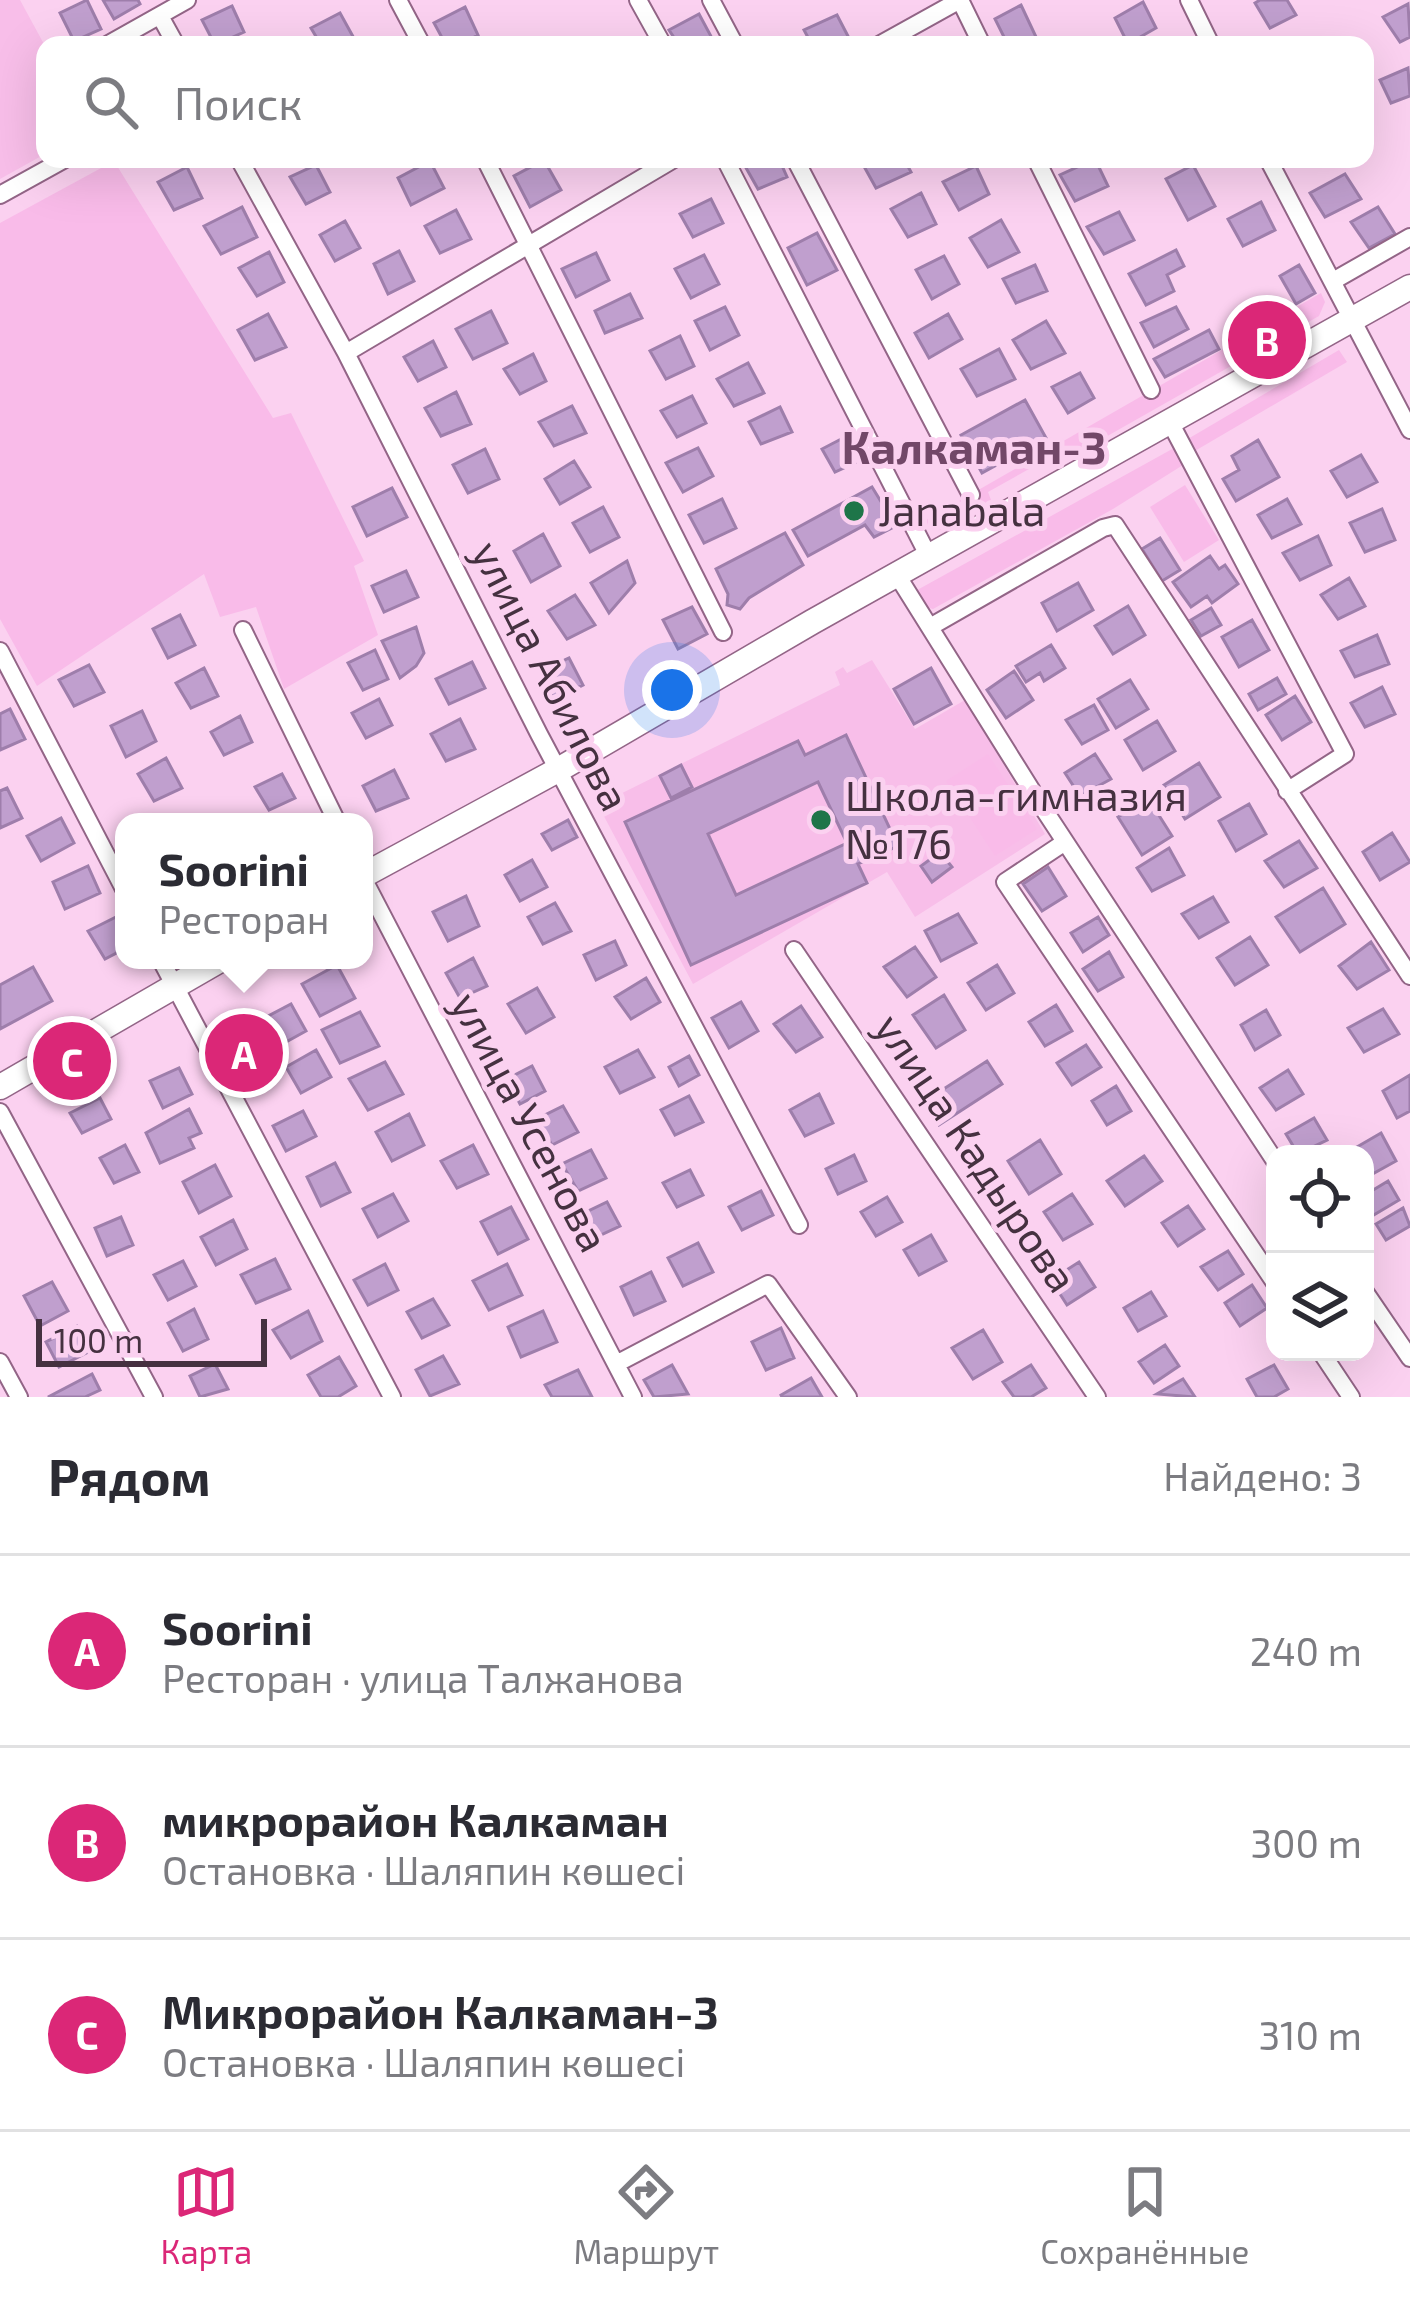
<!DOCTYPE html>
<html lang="ru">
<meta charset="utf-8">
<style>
:root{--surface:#fff;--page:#f2f2f3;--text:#2b2b33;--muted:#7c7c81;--line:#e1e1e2;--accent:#db2777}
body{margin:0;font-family:"Exo 2",sans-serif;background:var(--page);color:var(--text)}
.controls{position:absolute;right:36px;bottom:36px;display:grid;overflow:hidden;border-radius:24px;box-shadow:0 12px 48px #0002}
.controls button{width:108px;height:108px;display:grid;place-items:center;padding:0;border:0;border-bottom:3px solid var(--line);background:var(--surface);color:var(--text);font:60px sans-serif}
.scale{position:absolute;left:36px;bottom:30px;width:231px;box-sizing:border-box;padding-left:12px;border:6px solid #453140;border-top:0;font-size:33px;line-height:42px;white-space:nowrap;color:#453140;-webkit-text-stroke:9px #fbd1f0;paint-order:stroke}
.you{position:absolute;left:672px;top:690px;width:42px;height:42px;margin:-30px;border:9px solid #fff;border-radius:50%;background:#1a73e8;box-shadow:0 0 0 18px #1a73e833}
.badge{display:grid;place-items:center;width:78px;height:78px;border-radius:50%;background:var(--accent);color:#fff;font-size:39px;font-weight:700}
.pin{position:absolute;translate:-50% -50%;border:6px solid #fff;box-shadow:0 3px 12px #0006}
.popup{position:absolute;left:115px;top:813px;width:258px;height:156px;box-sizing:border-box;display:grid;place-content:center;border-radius:24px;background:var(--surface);filter:drop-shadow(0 3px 9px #0005);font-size:39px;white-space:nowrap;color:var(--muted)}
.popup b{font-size:45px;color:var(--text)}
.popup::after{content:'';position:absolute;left:50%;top:100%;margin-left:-24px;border:24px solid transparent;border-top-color:var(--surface)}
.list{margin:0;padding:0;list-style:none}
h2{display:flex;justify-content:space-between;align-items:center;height:156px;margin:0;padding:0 48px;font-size:51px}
h2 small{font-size:39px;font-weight:400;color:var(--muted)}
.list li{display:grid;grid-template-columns:78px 1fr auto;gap:36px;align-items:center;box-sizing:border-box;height:192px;padding:0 48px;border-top:3px solid var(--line)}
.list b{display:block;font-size:45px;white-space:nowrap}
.list p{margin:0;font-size:39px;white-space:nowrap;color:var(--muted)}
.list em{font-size:39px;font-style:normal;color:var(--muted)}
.icon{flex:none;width:66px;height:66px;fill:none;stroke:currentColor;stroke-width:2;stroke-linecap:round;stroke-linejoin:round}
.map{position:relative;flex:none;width:1410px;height:1397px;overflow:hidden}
.search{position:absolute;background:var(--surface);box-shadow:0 12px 48px #0002;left:36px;right:36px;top:36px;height:132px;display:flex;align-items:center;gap:30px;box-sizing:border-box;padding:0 42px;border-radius:24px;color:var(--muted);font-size:45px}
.sheet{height:732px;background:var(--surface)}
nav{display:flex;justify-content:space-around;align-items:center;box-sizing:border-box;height:168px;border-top:3px solid var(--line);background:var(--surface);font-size:33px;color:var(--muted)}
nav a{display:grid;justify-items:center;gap:6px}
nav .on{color:var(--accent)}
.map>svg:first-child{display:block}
</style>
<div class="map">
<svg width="1410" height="1397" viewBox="0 0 1410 1397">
<rect width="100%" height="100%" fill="#fbd1f0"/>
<path fill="#f8bee9" d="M0 0H20L45 46V154L0 179Z
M872 660 915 729 965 700 1045 834 915 917 887 872 693 984 598 805 840 685 835 672 843 667 847 673Z"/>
<path fill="#f9bbe9" d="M114 161 273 418 291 413 364 561 354 566 378 635 284 689 256 607 220 617 204 574 37 686 0 619V223Z
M1321 293 1325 302 1319 316 1065 460 1056 454 988 492 991 500 940 530 929 527 926 520Z
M1339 350 1347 362 1188 455 1181 443Z
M1174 448 1183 465 1113 509 933 609 917 605 910 594Z
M1185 485 1219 540 1184 562 1150 507Z
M988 754 1037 829 995 856 946 781Z"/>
<path fill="#c09fce" stroke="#9e7eab" stroke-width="3" fill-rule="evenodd" d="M87 0 101 29 74 41 60 13Z
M103 0H138L140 4 114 19Z
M1260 0H1287L1296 15 1270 28 1255 3Z
M1143 2 1156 28 1128 44 1115 18Z
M1408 4 1410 37 1400 42 1383 17Z
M1021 5 1037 39 1024 45H1008L995 19Z
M232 6 244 32 215 45 202 20Z
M465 7 478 35 459 45H446L434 23Z
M340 13 356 42 321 45 311 28Z
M699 14 713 40 703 45H679L669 30Z
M837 15 851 42 812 45 804 30Z
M1408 68 1410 96 1391 103 1380 80Z
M741 159H779L787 177 758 189Z
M866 159H904L911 172 876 188 861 161Z
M1095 159 1108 186 1075 201 1060 175Z
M544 160 561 190 530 207 514 176Z
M430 161 444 188 411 205 398 178Z
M316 165 330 192 306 204 290 177Z
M1193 165 1215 206 1188 220 1166 179Z
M976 166 989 194 959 210 943 182Z
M187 167 202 198 174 210 158 182Z
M1345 174 1361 199 1325 217 1310 193Z
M921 193 936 224 908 237 891 209Z
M711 199 723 223 693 237 680 214Z
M1261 202 1275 230 1243 246 1228 219Z
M242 207 257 237 221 254 204 226Z
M1378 207 1395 234 1369 248 1351 222Z
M456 210 471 239 440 253 425 226Z
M1119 212 1134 240 1104 254 1087 227Z
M1001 220 1019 252 988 267 970 238Z
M345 221 360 248 335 261 320 235Z
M817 233 837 270 807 285 788 248Z
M1176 250 1184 266 1167 275 1174 291 1146 305 1129 274Z
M399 251 414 281 388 294 374 264Z
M269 252 284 282 257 296 239 268Z
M596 253 609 280 576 297 562 269Z
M704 255 719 284 691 298 675 269Z
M944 256 959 284 932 299 916 270Z
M1035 265 1047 291 1016 303 1003 279Z
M1299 265 1315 293 1296 304 1280 276Z
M630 294 642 318 605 333 595 311Z
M725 307 739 335 710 350 695 321Z
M1176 307 1188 329 1154 347 1141 323Z
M491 311 507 343 473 359 456 329Z
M268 314 286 347 255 360 238 330Z
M948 314 962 339 929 358 915 333Z
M1046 321 1065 353 1031 369 1013 340Z
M1209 330 1219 349 1165 377 1154 359Z
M680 336 694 366 666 379 650 351Z
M433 341 446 367 418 381 404 357Z
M999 349 1015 379 977 396 961 369Z
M533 354 546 381 520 394 504 369Z
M748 363 764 393 734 406 717 379Z
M1080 373 1094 398 1068 413 1052 387Z
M456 392 471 424 441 436 425 408Z
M692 396 706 423 677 437 661 411Z
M1025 400 1046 438 982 473 961 435Z
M572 406 586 433 554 446 539 422Z
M780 407 792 432 761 444 749 422Z
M847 436 859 461 835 472 822 449Z
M1258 440 1279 477 1236 501 1223 479 1239 470 1232 456Z
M698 448 713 476 683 492 666 463Z
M485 449 499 479 468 493 453 465Z
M1361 455 1377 482 1347 497 1331 471Z
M574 461 590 487 560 504 545 479Z
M872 487 896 526 874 537 865 525 808 556 793 530Z
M392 488 407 517 367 536 353 507Z
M722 499 736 528 704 543 689 515Z
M1287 499 1301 524 1272 538 1258 515Z
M603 507 619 537 590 552 573 523Z
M1382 509 1395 540 1365 552 1350 523Z
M785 533 803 565 749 598 740 609 727 605 728 594 716 569Z
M543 534 560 566 531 582 514 551Z
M1318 536 1331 565 1300 580 1283 553Z
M1160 538 1180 570 1162 581 1142 549Z
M1210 556 1219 569 1225 565 1238 584 1212 603 1207 596 1191 607 1173 582Z
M627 561 635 583 609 613 591 583Z
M406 571 418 597 384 612 372 586Z
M1349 578 1365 606 1338 619 1321 595Z
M1078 583 1093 610 1057 631 1042 603Z
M575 595 595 625 567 639 548 611Z
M1128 606 1145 635 1113 654 1095 626Z
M692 607 707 634 678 649 663 620Z
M1211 608 1221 625 1201 636 1191 620Z
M180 615 195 645 168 658 153 629Z
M1252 620 1269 650 1239 667 1222 637Z
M416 627 424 653 416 666 400 678 382 641Z
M1377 635 1389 664 1355 677 1341 651Z
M1051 645 1065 668 1044 681 1040 673 1026 682 1016 666Z
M375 650 388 679 363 690 348 663Z
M569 658 583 685 554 700 539 672Z
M472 662 485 688 449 704 436 679Z
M89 665 104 692 74 706 59 680Z
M204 668 218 696 191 708 176 683Z
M931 668 951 704 914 724 894 689Z
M1014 671 1033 700 1006 718 987 690Z
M1277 678 1286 694 1258 710 1249 694Z
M1130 680 1148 709 1116 728 1098 699Z
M1382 687 1395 714 1365 727 1351 703Z
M1295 696 1311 722 1282 740 1266 715Z
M379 699 392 725 366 738 352 713Z
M1094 705 1108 730 1082 744 1066 720Z
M10 709 25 739 0 750V714Z
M142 711 156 741 126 757 111 726Z
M240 716 252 742 224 755 211 732Z
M460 719 475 749 446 761 431 734Z
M1157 721 1175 751 1143 770 1125 740Z
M846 735 898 846 858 864 867 883 691 965 625 822 798 741 805 755ZM818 782 847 843 736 895 708 834Z
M1095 754 1111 779 1080 796 1065 773Z
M166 758 182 788 154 801 138 774Z
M1199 763 1220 797 1185 819 1164 785Z
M681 765 692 787 671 798 660 776Z
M394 770 408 798 376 811 363 786Z
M282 774 295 798 269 810 255 787Z
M7 788 22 818 0 828V791Z
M1148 798 1172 836 1142 855 1118 817Z
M1249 804 1266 834 1236 851 1219 821Z
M61 818 74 843 41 861 27 836Z
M568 820 577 837 552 850 542 834Z
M1392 833 1410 862 1380 880 1363 852Z
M1299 841 1317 868 1284 887 1265 861Z
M1169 848 1184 875 1152 891 1137 868Z
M940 852 952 867 932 882 921 866Z
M532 860 547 887 520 901 505 875Z
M88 866 100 893 65 909 53 882Z
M1048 867 1066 896 1042 911 1023 884Z
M1323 888 1345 924 1300 952 1276 917Z
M466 896 479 926 448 941 433 912Z
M1213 897 1228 922 1199 938 1182 914Z
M555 903 571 931 543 944 528 917Z
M958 914 976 943 941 961 925 931Z
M120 915 124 923V949L105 959 88 931Z
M1098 917 1109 935 1083 952 1071 933Z
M1250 937 1268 965 1235 985 1217 958Z
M615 941 626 965 596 980 584 955Z
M1371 942 1389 970 1357 989 1339 966Z
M915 947 936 977 907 997 884 967Z
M1109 952 1123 977 1098 991 1083 969Z
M473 958 487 986 460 998 446 973Z
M337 965 355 998 320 1016 302 984Z
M997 965 1014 993 986 1010 968 983Z
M33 967 52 1001 0 1029V985Z
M646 978 660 1002 631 1019 615 997Z
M537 988 554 1017 526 1033 508 1004Z
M944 995 965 1030 936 1048 913 1015Z
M741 1002 758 1031 729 1048 712 1018Z
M291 1004 306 1031 232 1072 211 1034 246 1015 251 1025Z
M1056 1005 1072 1031 1045 1046 1029 1022Z
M801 1006 822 1037 796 1052 774 1024Z
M1383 1009 1399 1034 1364 1052 1348 1028Z
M1266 1010 1280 1035 1255 1050 1241 1025Z
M360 1012 379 1046 340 1063 322 1030Z
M1086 1045 1101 1067 1072 1085 1057 1063Z
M316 1050 331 1077 301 1093 286 1067Z
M638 1050 654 1077 620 1093 605 1067Z
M689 1056 699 1075 679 1086 669 1067Z
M987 1061 1002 1084 939 1125 925 1101Z
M385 1062 403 1094 368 1110 349 1079Z
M532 1066 545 1091 520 1104 507 1079Z
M179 1068 192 1094 163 1108 150 1081Z
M1288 1070 1303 1094 1276 1110 1260 1088Z
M1410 1075V1111L1397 1118 1383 1091Z
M1116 1086 1131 1111 1107 1125 1092 1101Z
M819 1094 833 1123 805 1136 790 1110Z
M689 1096 703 1122 675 1135 661 1110Z
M100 1098 111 1119 82 1133 70 1113Z
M563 1106 578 1132 552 1145 537 1119Z
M189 1109 201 1133 189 1138 194 1148 160 1163 146 1133Z
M303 1111 316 1136 286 1151 273 1126Z
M409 1114 424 1145 392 1161 376 1132Z
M1314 1118 1327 1140 1298 1154 1286 1134Z
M1381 1133 1396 1161 1367 1177 1365 1154 1350 1151Z
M1040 1140 1061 1174 1029 1194 1008 1161Z
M125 1145 139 1172 114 1183 100 1158Z
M473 1145 488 1174 457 1188 441 1161Z
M591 1150 606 1178 578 1191 562 1164Z
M854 1155 866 1181 838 1194 826 1169Z
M1144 1156 1162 1181 1125 1206 1107 1181Z
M335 1163 350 1192 321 1206 307 1177Z
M215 1165 231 1196 199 1213 183 1182Z
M690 1170 703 1195 677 1207 663 1183Z
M1388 1181 1399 1200 1372 1216 1365 1195Z
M761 1191 773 1215 742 1230 729 1207Z
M393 1194 408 1221 378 1237 363 1209Z
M1072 1194 1092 1224 1063 1240 1044 1212Z
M887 1197 902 1222 876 1236 861 1212Z
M607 1202 620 1226 590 1240 576 1217Z
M1188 1206 1204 1229 1178 1246 1162 1223Z
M511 1207 528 1239 498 1254 481 1222Z
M1403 1208 1410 1226 1386 1240 1376 1224Z
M121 1217 133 1245 107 1256 95 1228Z
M233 1220 247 1249 216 1265 201 1237Z
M931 1235 946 1261 919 1275 904 1250Z
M698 1243 713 1272 683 1286 668 1258Z
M1228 1251 1243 1274 1218 1290 1201 1267Z
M275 1259 290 1289 256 1303 241 1275Z
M183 1261 196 1286 168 1300 154 1275Z
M1079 1262 1095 1287 1067 1305 1051 1280Z
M385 1264 398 1290 368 1305 354 1280Z
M507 1264 522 1295 489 1310 473 1281Z
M651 1272 665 1301 634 1315 621 1287Z
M52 1282 68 1311 40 1326 24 1296Z
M1252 1285 1267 1308 1240 1326 1225 1303Z
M1151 1292 1166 1316 1138 1331 1124 1308Z
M433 1299 449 1325 422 1338 407 1312Z
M194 1309 208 1339 183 1351 168 1323Z
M308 1311 322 1341 291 1358 273 1330Z
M543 1311 557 1342 521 1357 508 1327Z
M77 1326 90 1351 59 1367 46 1342Z
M781 1328 794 1358 766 1370 752 1342Z
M983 1330 1002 1362 973 1379 952 1348Z
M1165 1345 1179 1366 1154 1383 1139 1362Z
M443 1356 459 1384 430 1396 416 1370Z
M339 1357 356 1386 338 1397H321L308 1375Z
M215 1364 228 1389 200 1397 190 1376Z
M672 1365 688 1394 654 1397 644 1380Z
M1031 1365 1046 1388 1031 1397H1014L1003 1382Z
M1274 1365 1288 1389 1274 1397H1257L1247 1379Z
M578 1370 592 1397H552L545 1385Z
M92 1374 100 1390 85 1397H48Z
M811 1378 822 1397H782L781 1395Z
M1183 1379 1195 1397 1157 1394Z"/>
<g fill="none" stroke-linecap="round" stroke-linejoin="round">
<g stroke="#936587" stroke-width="20">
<path id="street" d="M398 0 422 45
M638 0 663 45
M711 0 735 45
M960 0 982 45
M1189 0 1211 45
M160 16 176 45
M107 45 187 0
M879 45 960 0
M239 159 346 353 539 734 799 1225
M485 159 723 632
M725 159 929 557
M795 159 971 495
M1036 159 1151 390
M1268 159 1410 430
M0 195 65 159
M1333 281 1410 237
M346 353 674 159
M1171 424 1345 754 1287 791
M897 575 1039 802 1275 1161
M930 627 1103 528 1115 525 1410 976
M243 630 337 822
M0 651 124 889
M1065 842 1005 882 1275 1283
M364 880 633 1397
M794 950 1097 1397
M161 960 392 1397
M0 1112 154 1397
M1365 1292 1410 1358
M1321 1352 1351 1397
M0 1362 19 1397
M616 1364 768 1284 848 1397"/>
</g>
<g stroke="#936587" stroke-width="27">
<path id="secondary" d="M364 875 558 770 812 622 1410 287
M0 1087 220 960"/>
</g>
<use href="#street" stroke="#fff" stroke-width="16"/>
<use href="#secondary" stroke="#fff" stroke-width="24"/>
</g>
<g fill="#1e7549" stroke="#fbd1f0" stroke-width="4.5">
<circle cx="854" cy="511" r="12"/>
<circle cx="821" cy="820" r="12"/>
</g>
<g text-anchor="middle" stroke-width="10" stroke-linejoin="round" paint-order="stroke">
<g font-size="42" fill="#453140" stroke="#fbd1f0" text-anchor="start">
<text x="878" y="526">Janabala</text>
<text x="845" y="811">Школа-гимназия<tspan x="845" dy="48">№176</tspan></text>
</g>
<g font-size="42" fill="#453140" stroke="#fbd1f0">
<text transform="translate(551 676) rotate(63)" y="15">улица Абилова</text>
<text transform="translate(530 1122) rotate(62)" y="15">улица Усенова</text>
<text transform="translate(976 1153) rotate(56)" y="15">улица Кадырова</text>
</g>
<g font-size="45" font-weight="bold" fill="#724768" stroke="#fbd1f0">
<text x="974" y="464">Калкаман-3</text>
</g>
</g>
</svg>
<div class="controls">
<button><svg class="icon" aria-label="locate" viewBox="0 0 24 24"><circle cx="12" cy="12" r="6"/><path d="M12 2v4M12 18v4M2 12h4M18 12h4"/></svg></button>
<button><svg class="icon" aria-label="layers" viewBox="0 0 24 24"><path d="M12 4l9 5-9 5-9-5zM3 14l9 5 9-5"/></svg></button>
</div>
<div class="scale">100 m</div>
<div class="you"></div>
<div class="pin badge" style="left:244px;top:1053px">A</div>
<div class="popup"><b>Soorini</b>Ресторан</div>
<div class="pin badge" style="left:1267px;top:340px">B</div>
<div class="pin badge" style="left:72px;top:1061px">C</div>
<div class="search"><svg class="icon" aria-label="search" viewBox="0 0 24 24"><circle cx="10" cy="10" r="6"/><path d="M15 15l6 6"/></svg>Поиск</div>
</div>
<section class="sheet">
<h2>Рядом<small>Найдено: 3</small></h2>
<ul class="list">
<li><span class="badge">A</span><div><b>Soorini</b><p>Ресторан · улица Талжанова</p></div><em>240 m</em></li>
<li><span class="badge">B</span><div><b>микрорайон Калкаман</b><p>Остановка · Шаляпин көшесі</p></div><em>300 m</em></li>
<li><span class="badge">C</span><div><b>Микрорайон Калкаман-3</b><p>Остановка · Шаляпин көшесі</p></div><em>310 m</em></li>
</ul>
</section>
<nav>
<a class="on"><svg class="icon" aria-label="map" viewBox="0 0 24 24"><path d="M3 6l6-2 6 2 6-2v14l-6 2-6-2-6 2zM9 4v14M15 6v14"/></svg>Карта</a>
<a><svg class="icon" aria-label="directions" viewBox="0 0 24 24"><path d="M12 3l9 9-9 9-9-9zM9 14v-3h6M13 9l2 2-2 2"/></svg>Маршрут</a>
<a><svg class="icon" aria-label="saved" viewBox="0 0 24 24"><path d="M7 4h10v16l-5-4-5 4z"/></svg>Сохранённые</a>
</nav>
